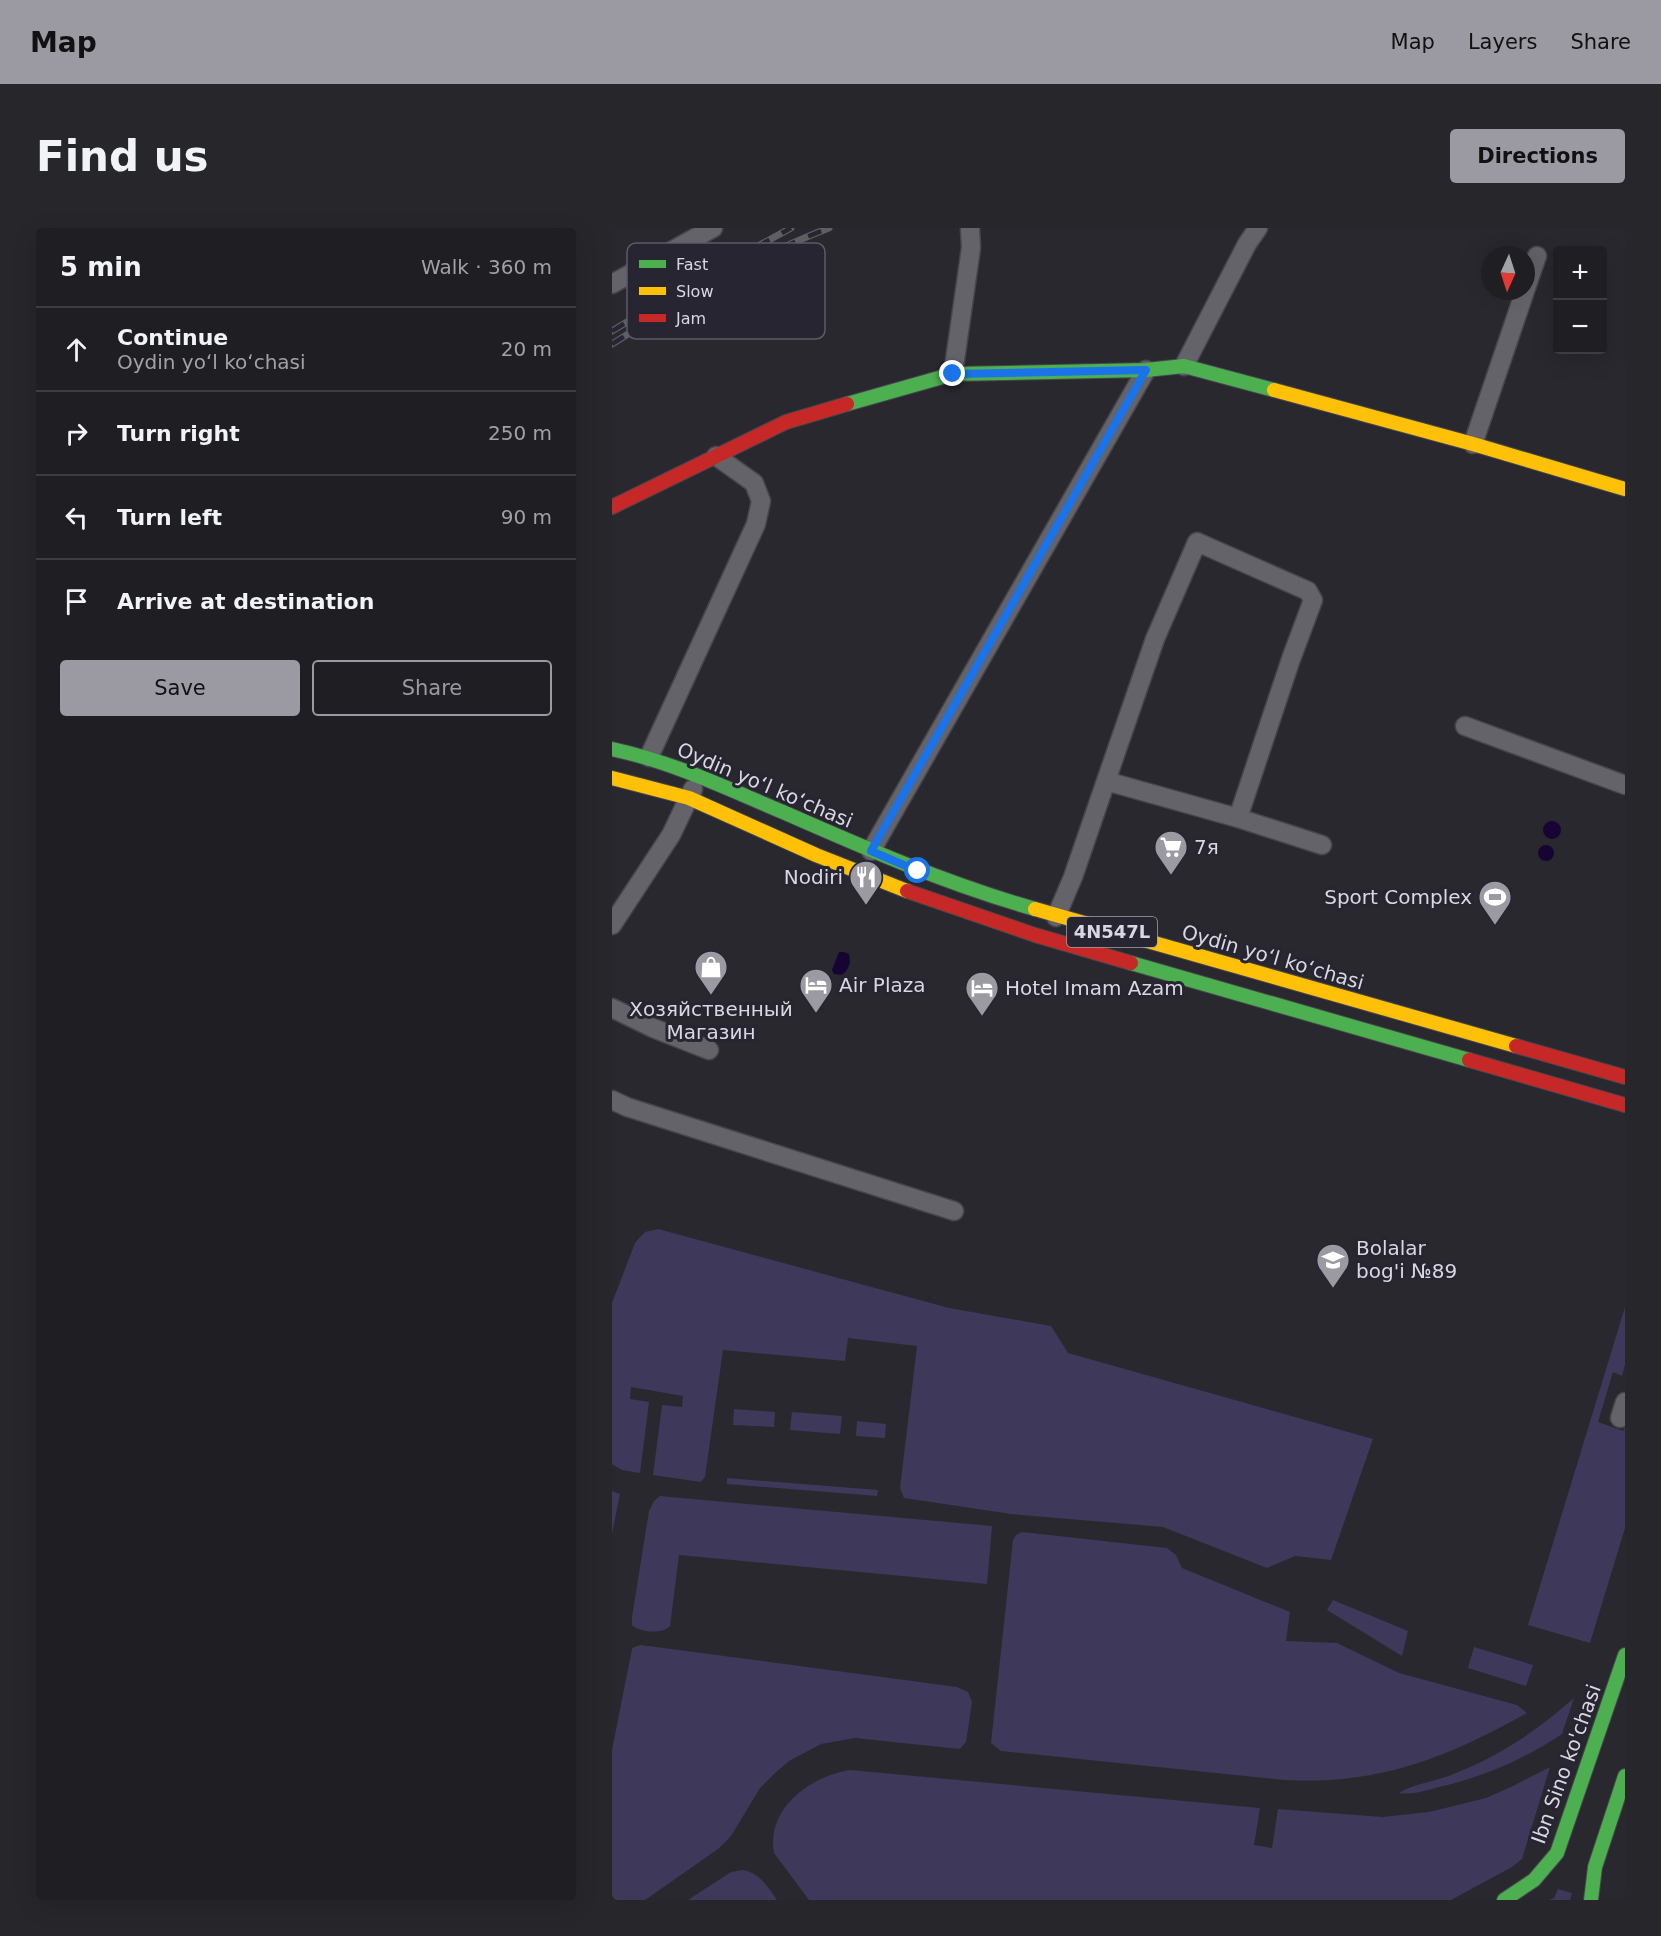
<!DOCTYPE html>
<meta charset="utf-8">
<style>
:root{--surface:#1f1e23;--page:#27272b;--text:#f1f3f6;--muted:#a1a2a6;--line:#3c3c41;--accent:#9b9aa3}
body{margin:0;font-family:"DejaVu Sans",sans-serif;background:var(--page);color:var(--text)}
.controls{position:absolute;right:18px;top:18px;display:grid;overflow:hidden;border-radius:6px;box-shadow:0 6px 24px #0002}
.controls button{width:54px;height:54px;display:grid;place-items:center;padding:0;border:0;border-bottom:2px solid var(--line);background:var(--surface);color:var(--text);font:30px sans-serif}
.compass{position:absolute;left:869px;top:18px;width:54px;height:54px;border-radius:50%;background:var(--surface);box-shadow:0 6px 24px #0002;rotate:183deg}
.stop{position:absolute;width:18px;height:18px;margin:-14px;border:4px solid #1a73e8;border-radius:50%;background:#fff}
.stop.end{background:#1a73e8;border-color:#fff;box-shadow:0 2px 6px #0008}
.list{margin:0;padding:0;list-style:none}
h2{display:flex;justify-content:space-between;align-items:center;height:78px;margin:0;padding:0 24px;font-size:26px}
h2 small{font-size:20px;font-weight:400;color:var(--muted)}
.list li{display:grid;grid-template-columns:39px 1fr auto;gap:18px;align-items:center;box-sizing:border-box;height:84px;padding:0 24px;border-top:2px solid var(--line)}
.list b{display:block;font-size:22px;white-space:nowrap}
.list p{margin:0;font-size:20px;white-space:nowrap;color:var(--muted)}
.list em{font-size:20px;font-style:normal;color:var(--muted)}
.actions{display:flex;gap:12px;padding:18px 24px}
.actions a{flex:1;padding:14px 0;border:2px solid var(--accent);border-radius:6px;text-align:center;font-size:21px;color:var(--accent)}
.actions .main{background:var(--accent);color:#111}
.icon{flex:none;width:33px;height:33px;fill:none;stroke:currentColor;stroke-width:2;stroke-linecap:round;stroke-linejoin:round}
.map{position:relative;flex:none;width:1013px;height:1672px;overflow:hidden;border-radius:6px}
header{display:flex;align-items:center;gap:36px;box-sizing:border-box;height:84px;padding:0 30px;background:var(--accent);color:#111}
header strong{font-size:28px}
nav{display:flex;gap:33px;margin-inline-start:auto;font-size:21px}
.intro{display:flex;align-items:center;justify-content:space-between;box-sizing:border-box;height:144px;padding:0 36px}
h1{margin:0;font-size:42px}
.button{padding:15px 27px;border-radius:6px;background:var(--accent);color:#111;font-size:21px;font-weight:700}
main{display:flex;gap:36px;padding:0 36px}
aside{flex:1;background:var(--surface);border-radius:6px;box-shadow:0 6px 24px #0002}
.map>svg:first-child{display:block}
</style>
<header>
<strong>Map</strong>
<nav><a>Map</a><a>Layers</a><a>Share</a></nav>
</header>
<div class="intro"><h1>Find us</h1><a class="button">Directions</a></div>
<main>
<aside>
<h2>5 min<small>Walk · 360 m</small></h2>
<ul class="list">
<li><svg class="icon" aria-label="ahead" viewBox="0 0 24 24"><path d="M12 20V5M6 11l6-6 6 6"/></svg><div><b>Continue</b><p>Oydin yoʻl koʻchasi</p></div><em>20 m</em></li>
<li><svg class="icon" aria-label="right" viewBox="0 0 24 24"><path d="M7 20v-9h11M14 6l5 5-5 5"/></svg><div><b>Turn right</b></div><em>250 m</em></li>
<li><svg class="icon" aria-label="left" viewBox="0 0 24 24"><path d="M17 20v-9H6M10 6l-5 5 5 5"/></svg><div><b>Turn left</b></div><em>90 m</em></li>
<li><svg class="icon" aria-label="arrive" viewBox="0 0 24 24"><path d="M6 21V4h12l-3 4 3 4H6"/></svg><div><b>Arrive at destination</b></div></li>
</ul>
<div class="actions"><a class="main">Save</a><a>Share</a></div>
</aside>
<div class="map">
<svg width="1013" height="1672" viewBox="0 0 1013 1672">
<rect width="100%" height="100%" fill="#29282f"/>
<path fill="#3e385a" d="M46 1001 337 1080 439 1098 456 1125 761 1211 719 1332 683 1328 655 1340 551 1299 399 1286 292 1270 288 1260 305 1118 236 1110 233 1133 111 1122 93 1249 89 1254 41 1247 50 1177 70 1179 71 1168 19 1159 18 1171 37 1174 28 1245 10 1242 0 1236V1075L23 1015 33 1004Z
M1013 1079V1136L1010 1148 1001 1144 986 1194 1011 1203 1013 1198V1300L978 1415 916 1397Z
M122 1181 163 1184 162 1199 121 1197Z
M180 1184 230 1188 228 1206 178 1202Z
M245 1193 274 1196 273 1210 244 1208Z
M115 1250 266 1262 265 1268 115 1256Z
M0 1263 8 1266 0 1306Z
M48 1268 380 1298 375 1356 67 1327 58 1398C51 1406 28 1405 20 1397V1389L37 1283 42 1273Z
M410 1304 555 1320 564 1327 570 1340 678 1384 674 1413 725 1415 787 1445 905 1477 915 1485C834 1530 768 1557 673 1552L389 1523 379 1515 401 1312 404 1307Z
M721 1372 796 1403 790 1428 715 1382Z
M29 1417 345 1459 356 1464 360 1474 354 1514 348 1521 243 1510 209 1516 177 1533 162 1546 148 1560 119 1608 106 1621 33 1672H0V1522L20 1421 22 1419Z
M862 1419 921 1437 914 1458 856 1440Z
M962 1470 950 1506C911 1532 869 1550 823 1560 812 1563 799 1567 787 1565 804 1555 826 1553 844 1545 889 1527 926 1502 962 1470Z
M938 1539 910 1631 900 1639 839 1672H197L162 1625C154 1580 199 1548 238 1542L648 1580 642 1617 660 1620 666 1581 770 1589 817 1584 874 1570 901 1558Z
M131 1642C148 1645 156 1659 165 1672H76L119 1644Z
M946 1661 960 1665 958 1672H937L942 1670Z"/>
<path fill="#160435" d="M931 602a9 9 0 1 1 18 0a9 9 0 1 1-18 0Z
M926 625a8 8 0 1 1 16 0a8 8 0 1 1-16 0Z
M227 724H232L237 726C239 736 237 741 230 747L222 746 220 742Z"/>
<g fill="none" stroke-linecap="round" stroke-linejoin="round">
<g stroke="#46454b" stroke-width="21">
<path id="street" d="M0 56 101 0
M914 60 925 28
M572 138 635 16 646 0
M341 146 359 20 358 0
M861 216 913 63
M853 498 1013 557
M37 529 144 296 149 273 142 255 104 228
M494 553 543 411 585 314 696 363 701 372 679 431 626 590
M259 623 534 142
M444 689 461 649 494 553 626 590 710 617
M0 697 59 607 81 561
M0 780 41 800 97 822
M0 872 15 879 342 983
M1008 1190 1013 1174"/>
</g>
<g stroke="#46454b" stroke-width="16">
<path id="fast" d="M235 176 341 146 534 142 572 138 662 162
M0 521C61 534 114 560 171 584 255 621 335 656 423 681
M519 735 857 832
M892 1672 922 1652 945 1625 1013 1427
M979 1672 983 1639 1013 1548"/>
</g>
<g stroke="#46454b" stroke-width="16">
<path id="slow" d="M662 162 861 216 1013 261
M0 550 77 570 204 627 295 663
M423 681 904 818"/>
</g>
<g stroke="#46454b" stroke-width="16">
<path id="jam" d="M0 279 174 194 235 176
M295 663 423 707 519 735
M904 818 1013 849
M857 832 1013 877"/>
</g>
<use href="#street" stroke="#646369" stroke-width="18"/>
<use href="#fast" stroke="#4caf50" stroke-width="14"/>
<use href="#slow" stroke="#ffc107" stroke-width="14"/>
<use href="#jam" stroke="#c62828" stroke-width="14"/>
<g stroke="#5f5e63" stroke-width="7">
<path id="rail" d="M0 103 95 46 179 0
M0 116C69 73 141 29 217 0"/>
</g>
<use href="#rail" stroke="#272532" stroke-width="4.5" stroke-dasharray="14" stroke-linecap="butt"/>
</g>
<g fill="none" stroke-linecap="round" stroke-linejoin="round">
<path stroke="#1a73e8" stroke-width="8" d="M306 643 259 623 534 142 341 146"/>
</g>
<defs>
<g id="supermarket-pin" transform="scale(1.725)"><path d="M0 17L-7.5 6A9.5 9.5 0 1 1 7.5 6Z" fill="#9b9aa3" stroke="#272532"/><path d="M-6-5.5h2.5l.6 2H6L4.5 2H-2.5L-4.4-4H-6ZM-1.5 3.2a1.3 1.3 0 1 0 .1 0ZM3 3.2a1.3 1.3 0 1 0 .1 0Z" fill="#fff"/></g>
<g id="restaurant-pin" transform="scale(1.725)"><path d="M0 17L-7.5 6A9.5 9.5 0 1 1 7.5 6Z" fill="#9b9aa3" stroke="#272532"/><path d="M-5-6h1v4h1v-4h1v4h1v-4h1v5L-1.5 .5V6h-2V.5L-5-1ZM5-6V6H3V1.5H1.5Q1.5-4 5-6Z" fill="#fff"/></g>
<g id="stadium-pin" transform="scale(1.725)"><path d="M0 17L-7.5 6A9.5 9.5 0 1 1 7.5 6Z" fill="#9b9aa3" stroke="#272532"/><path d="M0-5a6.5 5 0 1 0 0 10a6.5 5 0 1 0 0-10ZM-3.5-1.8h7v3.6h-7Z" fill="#fff"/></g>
<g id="shop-pin" transform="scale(1.725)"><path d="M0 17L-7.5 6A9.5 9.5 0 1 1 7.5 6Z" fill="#9b9aa3" stroke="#272532"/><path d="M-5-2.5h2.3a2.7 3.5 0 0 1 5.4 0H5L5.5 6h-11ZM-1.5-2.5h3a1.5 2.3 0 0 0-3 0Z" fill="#fff"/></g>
<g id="hotel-pin" transform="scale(1.725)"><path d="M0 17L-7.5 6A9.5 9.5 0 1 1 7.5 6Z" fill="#9b9aa3" stroke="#272532"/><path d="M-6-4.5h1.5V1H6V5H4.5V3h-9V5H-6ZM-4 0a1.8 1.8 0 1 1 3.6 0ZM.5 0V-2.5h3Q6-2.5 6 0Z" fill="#fff"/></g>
<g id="school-pin" transform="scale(1.725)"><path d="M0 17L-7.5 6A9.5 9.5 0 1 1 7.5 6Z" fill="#9b9aa3" stroke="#272532"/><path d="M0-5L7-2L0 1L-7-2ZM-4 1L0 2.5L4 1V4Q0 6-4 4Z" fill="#fff"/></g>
</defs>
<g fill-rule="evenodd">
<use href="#supermarket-pin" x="559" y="619"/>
<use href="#restaurant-pin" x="254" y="649"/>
<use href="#stadium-pin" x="883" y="669"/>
<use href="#shop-pin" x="99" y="739"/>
<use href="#hotel-pin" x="204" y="757"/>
<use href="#hotel-pin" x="370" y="760"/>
<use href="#school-pin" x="721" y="1032"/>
</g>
<g text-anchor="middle" stroke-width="6" stroke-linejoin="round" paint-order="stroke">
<rect fill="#272532" stroke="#a3a2ac" stroke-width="1.5" x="455" y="689" width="90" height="30" rx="4.5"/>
<g font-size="18" font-weight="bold" fill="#d8d8e1">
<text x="500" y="710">4N547L</text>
</g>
<g font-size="20" fill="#d8d8e1" stroke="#272532">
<text transform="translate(153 557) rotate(23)" y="7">Oydin yoʻl koʻchasi</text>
<text transform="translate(661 729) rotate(16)" y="7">Oydin yoʻl koʻchasi</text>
<text transform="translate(954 1536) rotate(-70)" y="7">Ibn Sino ko'chasi</text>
</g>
<g font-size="20" fill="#d8d8e1" stroke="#272532" text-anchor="start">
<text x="582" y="626">7я</text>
<text x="231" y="656" text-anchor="end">Nodiri</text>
<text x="860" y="676" text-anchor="end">Sport Complex</text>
<text x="227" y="764">Air Plaza</text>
<text x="393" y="767">Hotel Imam Azam</text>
<text x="99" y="788" text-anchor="middle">Хозяйственный<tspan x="99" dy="23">Магазин</tspan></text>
<text x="744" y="1027">Bolalar<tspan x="744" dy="23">bog'i №89</tspan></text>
</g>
</g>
<rect x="15" y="15" width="198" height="96" rx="9" fill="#272532" stroke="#5c5b67" stroke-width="1.5"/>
<rect x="27" y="32" width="27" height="8" fill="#4caf50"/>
<rect x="27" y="59" width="27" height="8" fill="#ffc107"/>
<rect x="27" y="86" width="27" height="8" fill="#c62828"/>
<g font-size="16" fill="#d8d8e1">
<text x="64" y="42">Fast</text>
<text x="64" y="69">Slow</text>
<text x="64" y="96">Jam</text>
</g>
</svg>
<div class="controls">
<button>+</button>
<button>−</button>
</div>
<svg class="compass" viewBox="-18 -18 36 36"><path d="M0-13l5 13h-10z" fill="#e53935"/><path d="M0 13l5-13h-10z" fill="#a1a2a6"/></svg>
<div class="stop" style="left:306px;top:643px"></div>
<div class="stop end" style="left:341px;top:146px"></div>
</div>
</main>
